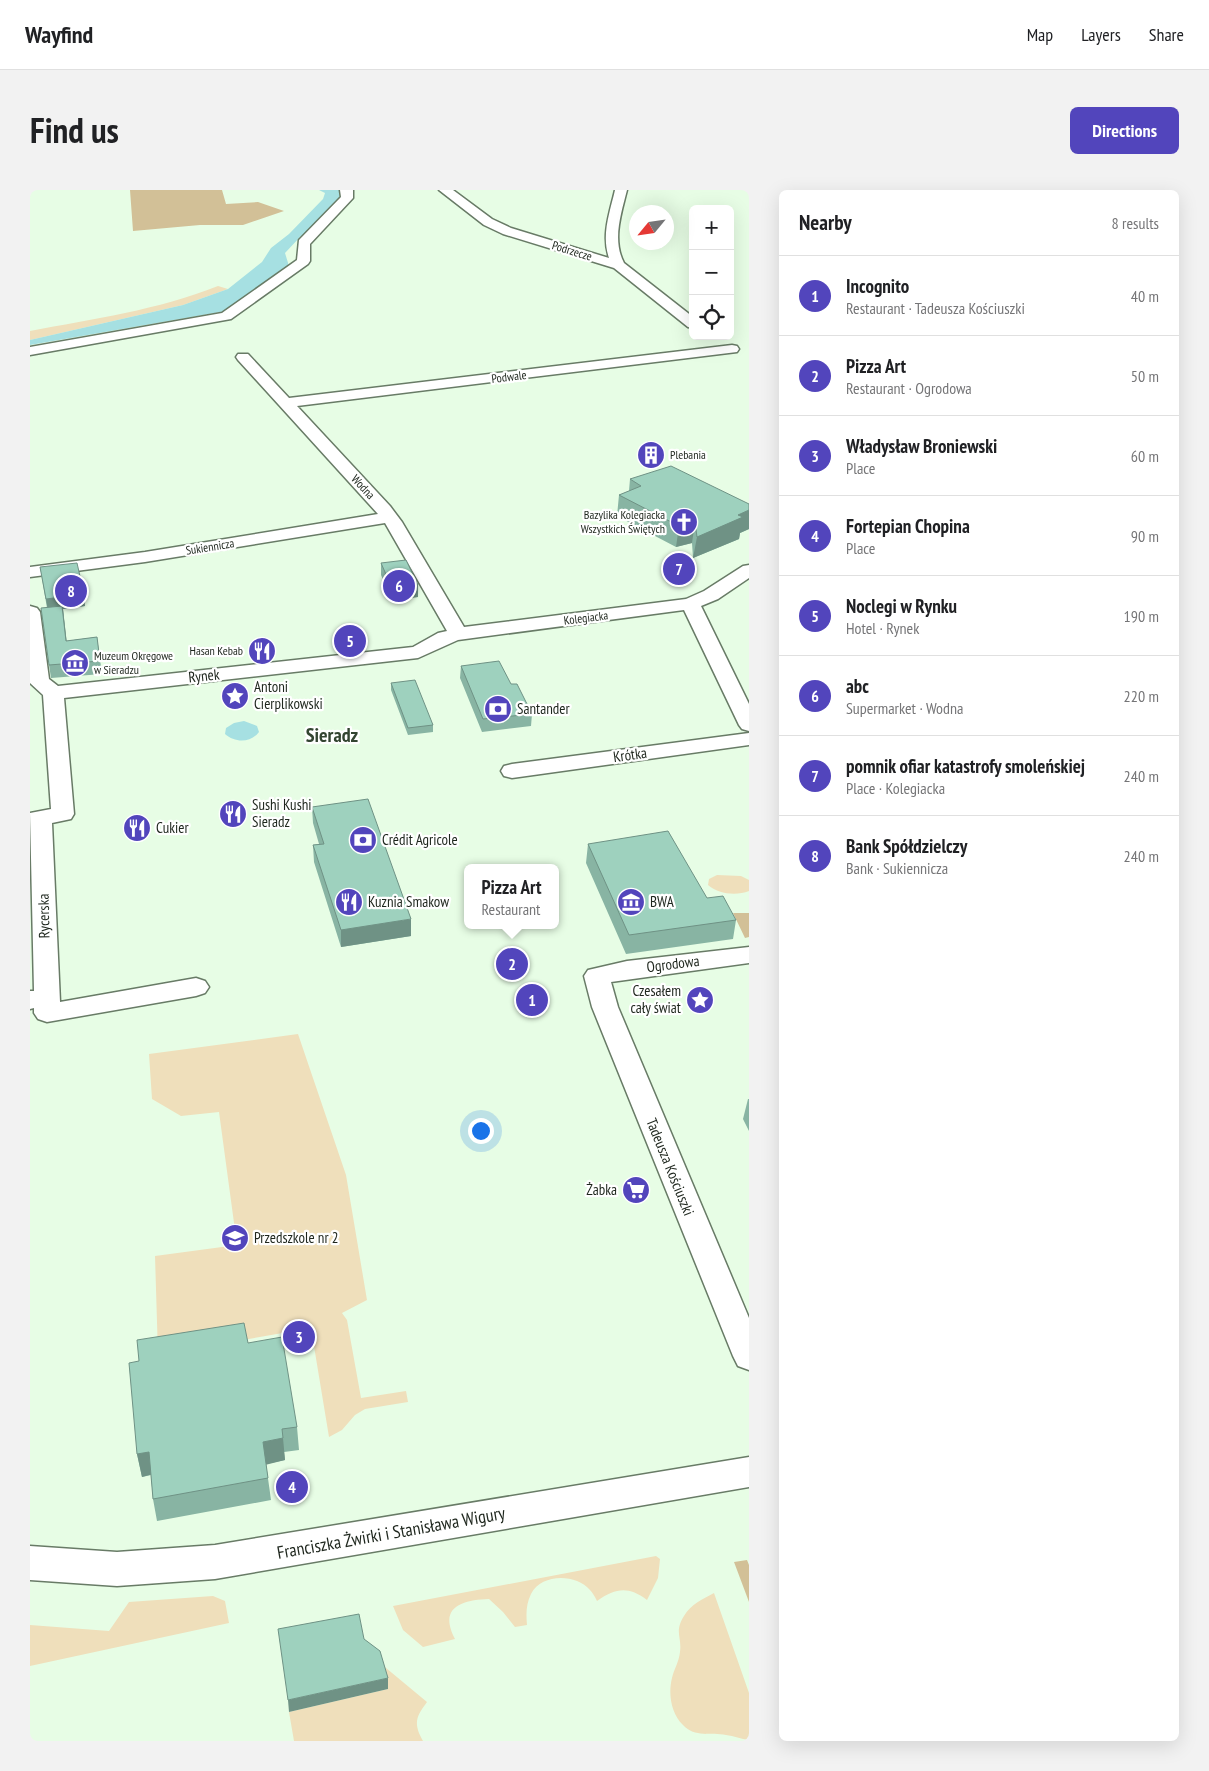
<!DOCTYPE html>
<meta charset="utf-8">
<style>
:root{--surface:#fff;--page:#f2f2f2;--text:#202124;--muted:#757577;--line:#e0e0e0;--accent:#5245bc}
body{margin:0;font-family:"PT Sans Narrow",sans-serif;background:var(--page);color:var(--text)}
.controls{position:absolute;right:15px;top:15px;display:grid;overflow:hidden;border-radius:8px;box-shadow:0 5px 20px #0002}
.controls button{width:45px;height:45px;display:grid;place-items:center;padding:0;border:0;border-bottom:1px solid var(--line);background:var(--surface);color:var(--text);font:25px sans-serif}
.compass{position:absolute;left:599px;top:15px;width:45px;height:45px;border-radius:50%;background:var(--surface);box-shadow:0 5px 20px #0002;rotate:241deg}
.you{position:absolute;left:450px;top:940px;width:18px;height:18px;margin:-12px;border:4px solid #fff;border-radius:50%;background:#1a73e8;box-shadow:0 0 0 8px #1a73e833}
.badge{display:grid;place-items:center;width:32px;height:32px;border-radius:50%;background:var(--accent);color:#fff;font-size:16px;font-weight:700}
.pin{position:absolute;translate:-50% -50%;border:2px solid #fff;box-shadow:0 1px 5px #0006}
.popup{position:absolute;left:434px;top:674px;width:95px;height:65px;box-sizing:border-box;display:grid;place-content:center;border-radius:8px;background:var(--surface);filter:drop-shadow(0 1px 4px #0005);font-size:16px;white-space:nowrap;color:var(--muted)}
.popup b{font-size:19px;color:var(--text)}
.popup::after{content:'';position:absolute;left:50%;top:100%;margin-left:-10px;border:10px solid transparent;border-top-color:var(--surface)}
.list{margin:0;padding:0;list-style:none}
h2{display:flex;justify-content:space-between;align-items:center;height:65px;margin:0;padding:0 20px;font-size:21px}
h2 small{font-size:16px;font-weight:400;color:var(--muted)}
.list li{display:grid;grid-template-columns:32px 1fr auto;gap:15px;align-items:center;box-sizing:border-box;height:80px;padding:0 20px;border-top:1px solid var(--line)}
.list b{display:block;font-size:19px;white-space:nowrap}
.list p{margin:0;font-size:16px;white-space:nowrap;color:var(--muted)}
.list em{font-size:16px;font-style:normal;color:var(--muted)}
.icon{flex:none;width:28px;height:28px;fill:none;stroke:currentColor;stroke-width:2;stroke-linecap:round;stroke-linejoin:round}
.map{position:relative;flex:none;width:719px;height:1551px;overflow:hidden;border-radius:8px}
header{display:flex;align-items:center;gap:30px;box-sizing:border-box;height:70px;padding:0 25px;background:var(--surface);border-bottom:1px solid var(--line)}
header strong{font-size:24px}
nav{display:flex;gap:28px;margin-inline-start:auto;font-size:18px}
.intro{display:flex;align-items:center;justify-content:space-between;box-sizing:border-box;height:120px;padding:0 30px}
h1{margin:0;font-size:35px}
.button{padding:12px 22px;border-radius:8px;background:var(--accent);color:#fff;font-size:18px;font-weight:700}
main{display:flex;gap:30px;padding:0 30px}
aside{flex:1;background:var(--surface);border-radius:8px;box-shadow:0 5px 20px #0002}
.map>svg:first-child{display:block}
</style>
<header>
<strong>Wayfind</strong>
<nav><a>Map</a><a>Layers</a><a>Share</a></nav>
</header>
<div class="intro"><h1>Find us</h1><a class="button">Directions</a></div>
<main>
<div class="map">
<svg width="719" height="1551" viewBox="0 0 719 1551">
<rect width="100%" height="100%" fill="#e7fde5"/>
<path fill="#efdfbb" d="M188 96 198 99 153 115 0 150V141C63 129 128 120 188 96Z
M687 685 711 686 719 690V701C706 706 688 704 678 695L679 689Z
M268 844 316 985 337 1110 312 1123 317 1130 331 1208 376 1201 378 1212 335 1219 325 1225 312 1240 299 1247 281 1138 128 1165 125 1066 207 1055 189 922 151 926 122 909 119 864Z
M626 1366 630 1369 628 1388 617 1410C598 1396 586 1398 567 1411 565 1407 563 1403 560 1400 546 1384 512 1383 501 1404 496 1414 496 1424 497 1435L485 1437 473 1422 459 1409C432 1410 408 1417 425 1449L393 1457 373 1440 363 1416Z
M684 1403 719 1503V1550C711 1549 704 1546 696 1545 681 1542 665 1548 653 1535 641 1523 638 1504 642 1488 644 1479 649 1472 650 1462 652 1446 644 1442 654 1426 661 1414 673 1409 684 1403Z
M183 1406 195 1411 199 1433 0 1476V1435L79 1441 99 1412Z
M350 1473 397 1512C386 1527 383 1533 393 1551H264L259 1522 358 1499Z"/>
<path fill="#d2c097" d="M100 0H192L196 14 228 12 254 21 213 35H170L103 41Z
M703 723H719V747L715 748Z
M717 1370 719 1375V1412L704 1372Z"/>
<path fill="#a6e0e2" d="M289 0H309L310 7 277 45 271 46 255 63 259 76 196 121 0 155V150L153 115 198 99 232 72 241 58 259 44 293 9 295 3Z
M214 531 227 536 229 542C221 553 205 553 195 544L196 538 204 533Z"/>
<g fill="none" stroke-linecap="round" stroke-linejoin="round">
<g stroke="#687b66" stroke-width="3">
<path id="minor" d="M310 0H323V8L280 54V71L278 74 201 129 0 165V157L192 123 267 70 269 50 311 7Z
M409 0H423L462 29 481 38 579 68C571 45 580 22 585 0H597C591 24 582 50 594 73L663 127V138L658 137 584 78 473 44 454 35Z
M702 155 707 156 709 159 707 162 267 216 360 316 372 332 434 437 656 409 674 401 713 376 719 375V388L688 409 671 416 719 514V541L712 539 709 535 654 420 428 450 388 468 34 508 44 624 41 629 22 633 30 812 166 788 175 791 179 797 175 803 166 806 17 832 8 829 4 823V818L0 819V801H4L0 623 21 619 13 505 0 493V416L7 418 10 422 19 489 28 496 383 457 408 443 417 441 355 333 115 372 0 387V377L115 362 348 324 208 170 206 167 208 164H218L259 208Z
M719 543V555L482 588 474 586 471 581 474 576 482 574Z
M719 757V773L581 792 588 817 719 1128V1180L708 1176 703 1166 562 817 554 786 558 780 597 771Z
M719 1267V1297L185 1389 87 1396 0 1390V1356L87 1362 185 1355Z"/>
</g>
<use href="#minor" fill="#fff" fill-rule="evenodd"/>
</g>
<path fill="#88b4a3" d="M600 289 719 314V339L710 343 709 349 663 368 662 353 646 357 587 326 589 305 599 301Z
M351 373 388 407 362 410 351 385Z
M10 377 55 416 33 419 36 451 67 447 72 484 21 488 19 475 17 418Z
M431 476 481 494 502 524 501 536 452 542 430 488Z
M361 493 403 535V542L378 545 361 500Z
M282 617 381 746 311 757 284 672 283 655 289 654 283 633Z
M558 654 677 708 706 730 703 749 596 764 556 673Z
M718 909H719V941L713 929Z
M218 1153 267 1237 269 1260 254 1262 255 1270 236 1274 241 1310 127 1331 123 1309 121 1285 112 1287 107 1264Z"/>
<path fill="#6f9285" d="M719 320V339L710 343 709 349 663 368 667 347 708 325Z
M665 332 662 353 646 357 649 336Z
M388 395V407L362 410V398Z
M54 404 55 416 33 419 38 463 18 421 16 409Z
M381 729V746L311 757V740Z
M253 1248 255 1270 235 1275 233 1252Z
M119 1262 123 1284 112 1287 107 1264Z
M358 1488V1499L259 1522 258 1510Z"/>
<path fill="#9ed1be" stroke="#6f9285" d="M641 276 719 314V320L708 325 713 327 667 347 665 332 649 336 589 305 611 296 600 289Z
M376 370 388 395 362 398 351 373Z
M47 373 54 404 16 409 10 377Z
M32 416 36 451 67 447 70 471 19 475 11 418Z
M469 471 481 494H487L502 524 453 529 431 476Z
M385 490 403 535 378 538 361 493Z
M338 609 381 729 311 740 283 655 294 654 282 617Z
M638 641 677 708 693 706 706 730 599 745 558 654Z
M214 1133 218 1153 252 1147 267 1237 252 1239 253 1248 233 1252 238 1288 123 1309 119 1262 107 1264 99 1173 109 1171 107 1150Z
M329 1424 334 1449 350 1461 358 1488 258 1510 248 1439Z"/>
<defs>
<g id="building-disc" transform="scale(1.4375)"><circle r="9.5" fill="#5245bc" stroke="#fff"/><path d="M-4-6H4V6H1V3H-1V6H-4ZM-2.5-4.3h1.7v1.8h-1.7ZM.8-4.3h1.7v1.8H.8ZM-2.5-1h1.7V.8h-1.7ZM.8-1h1.7V.8H.8Z" fill="#fff"/></g>
<g id="church-disc" transform="scale(1.4375)"><circle r="9.5" fill="#5245bc" stroke="#fff"/><path d="M-1.2-6h2.4v3.5h3.3v2.4h-3.3V6h-2.4V-.1h-3.3v-2.4h3.3Z" fill="#fff"/></g>
<g id="restaurant-disc" transform="scale(1.4375)"><circle r="9.5" fill="#5245bc" stroke="#fff"/><path d="M-5-6h1v4h1v-4h1v4h1v-4h1v5L-1.5 .5V6h-2V.5L-5-1ZM5-6V6H3V1.5H1.5Q1.5-4 5-6Z" fill="#fff"/></g>
<g id="museum-disc" transform="scale(1.4375)"><circle r="9.5" fill="#5245bc" stroke="#fff"/><path d="M0-6L6-3V-2H-6V-3ZM-5-1h2V3h-2ZM-1-1h2V3h-2ZM3-1h2V3H3ZM-6 4H6V6H-6Z" fill="#fff"/></g>
<g id="sight-disc" transform="scale(1.4375)"><circle r="9.5" fill="#5245bc" stroke="#fff"/><path d="M0-6L1.8-2.2L6-1.7L2.9 1.2L3.7 5.4L0 3.3L-3.7 5.4L-2.9 1.2L-6-1.7L-1.8-2.2Z" fill="#fff"/></g>
<g id="bank-disc" transform="scale(1.4375)"><circle r="9.5" fill="#5245bc" stroke="#fff"/><path d="M-6-4H6V4H-6ZM0-2.3a2.3 2.3 0 1 0 0 4.6a2.3 2.3 0 1 0 0-4.6Z" fill="#fff"/></g>
<g id="supermarket-disc" transform="scale(1.4375)"><circle r="9.5" fill="#5245bc" stroke="#fff"/><path d="M-6-5.5h2.5l.6 2H6L4.5 2H-2.5L-4.4-4H-6ZM-1.5 3.2a1.3 1.3 0 1 0 .1 0ZM3 3.2a1.3 1.3 0 1 0 .1 0Z" fill="#fff"/></g>
<g id="school-disc" transform="scale(1.4375)"><circle r="9.5" fill="#5245bc" stroke="#fff"/><path d="M0-5L7-2L0 1L-7-2ZM-4 1L0 2.5L4 1V4Q0 6-4 4Z" fill="#fff"/></g>
</defs>
<g fill-rule="evenodd">
<use href="#building-disc" x="621" y="265"/>
<use href="#church-disc" x="654" y="332"/>
<use href="#restaurant-disc" x="232" y="461"/>
<use href="#museum-disc" x="45" y="473"/>
<use href="#sight-disc" x="205" y="506"/>
<use href="#bank-disc" x="468" y="519"/>
<use href="#restaurant-disc" x="203" y="624"/>
<use href="#restaurant-disc" x="107" y="638"/>
<use href="#bank-disc" x="333" y="650"/>
<use href="#restaurant-disc" x="319" y="712"/>
<use href="#museum-disc" x="601" y="712"/>
<use href="#sight-disc" x="670" y="810"/>
<use href="#supermarket-disc" x="606" y="1000"/>
<use href="#school-disc" x="205" y="1048"/>
</g>
<g text-anchor="middle" stroke-width="4.5" stroke-linejoin="round" paint-order="stroke">
<g font-size="12" fill="#1e261d" stroke="#fff">
<text transform="translate(542 61) rotate(17)" y="4">Podrzecze</text>
<text transform="translate(479 187) rotate(-7)" y="4">Podwale</text>
<text transform="translate(333 297) rotate(47)" y="4">Wodna</text>
<text transform="translate(180 357) rotate(-9)" y="4">Sukiennicza</text>
<text transform="translate(556 428) rotate(-7)" y="4">Kolegiacka</text>
</g>
<g font-size="12" fill="#1e261d" stroke="#fff" text-anchor="start">
<text x="640" y="269">Plebania</text>
<text x="635" y="329" text-anchor="end">Bazylika Kolegiacka<tspan x="635" dy="14">Wszystkich Świętych</tspan></text>
<text x="213" y="465" text-anchor="end">Hasan Kebab</text>
<text x="64" y="470">Muzeum Okręgowe<tspan x="64" dy="14">w Sieradzu</tspan></text>
</g>
<g font-size="15" fill="#1e261d" stroke="#fff">
<text transform="translate(174 486) rotate(-6)" y="5">Rynek</text>
<text transform="translate(600 565) rotate(-8)" y="5">Krótka</text>
<text transform="translate(14 726) rotate(-91)" y="5">Rycerska</text>
<text transform="translate(643 774) rotate(-7)" y="5">Ogrodowa</text>
<text transform="translate(640 977) rotate(68)" y="5">Tadeusza Kościuszki</text>
</g>
<g font-size="15" fill="#1e261d" stroke="#fff" text-anchor="start">
<text x="224" y="502">Antoni<tspan x="224" dy="17">Cierplikowski</tspan></text>
<text x="487" y="524">Santander</text>
<text x="222" y="620">Sushi Kushi<tspan x="222" dy="17">Sieradz</tspan></text>
<text x="126" y="643">Cukier</text>
<text x="352" y="655">Crédit Agricole</text>
<text x="338" y="717">Kuznia Smakow</text>
<text x="620" y="717">BWA</text>
<text x="651" y="806" text-anchor="end">Czesałem<tspan x="651" dy="17">cały świat</tspan></text>
<text x="587" y="1005" text-anchor="end">Żabka</text>
<text x="224" y="1053">Przedszkole nr 2</text>
</g>
<g font-size="18" fill="#1e261d" stroke="#fff">
<text transform="translate(361 1343) rotate(-10)" y="6">Franciszka Żwirki i Stanisława Wigury</text>
</g>
<g font-size="20" font-weight="bold" fill="#334531" stroke="#fff">
<text x="302" y="552">Sieradz</text>
</g>
</g>
</svg>
<div class="controls">
<button>+</button>
<button>−</button>
<button><svg class="icon" aria-label="locate" viewBox="0 0 24 24"><circle cx="12" cy="12" r="6"/><path d="M12 2v4M12 18v4M2 12h4M18 12h4"/></svg></button>
</div>
<svg class="compass" viewBox="-18 -18 36 36"><path d="M0-13l5 13h-10z" fill="#e53935"/><path d="M0 13l5-13h-10z" fill="#757577"/></svg>
<div class="you"></div>
<div class="pin badge" style="left:502px;top:810px">1</div>
<div class="pin badge" style="left:482px;top:774px">2</div>
<div class="popup"><b>Pizza Art</b>Restaurant</div>
<div class="pin badge" style="left:269px;top:1147px">3</div>
<div class="pin badge" style="left:262px;top:1297px">4</div>
<div class="pin badge" style="left:320px;top:451px">5</div>
<div class="pin badge" style="left:369px;top:396px">6</div>
<div class="pin badge" style="left:649px;top:379px">7</div>
<div class="pin badge" style="left:41px;top:401px">8</div>
</div>
<aside>
<h2>Nearby<small>8 results</small></h2>
<ul class="list">
<li><span class="badge">1</span><div><b>Incognito</b><p>Restaurant · Tadeusza Kościuszki</p></div><em>40 m</em></li>
<li><span class="badge">2</span><div><b>Pizza Art</b><p>Restaurant · Ogrodowa</p></div><em>50 m</em></li>
<li><span class="badge">3</span><div><b>Władysław Broniewski</b><p>Place</p></div><em>60 m</em></li>
<li><span class="badge">4</span><div><b>Fortepian Chopina</b><p>Place</p></div><em>90 m</em></li>
<li><span class="badge">5</span><div><b>Noclegi w Rynku</b><p>Hotel · Rynek</p></div><em>190 m</em></li>
<li><span class="badge">6</span><div><b>abc</b><p>Supermarket · Wodna</p></div><em>220 m</em></li>
<li><span class="badge">7</span><div><b>pomnik ofiar katastrofy smoleńskiej</b><p>Place · Kolegiacka</p></div><em>240 m</em></li>
<li><span class="badge">8</span><div><b>Bank Spółdzielczy</b><p>Bank · Sukiennicza</p></div><em>240 m</em></li>
</ul>
</aside>
</main>
